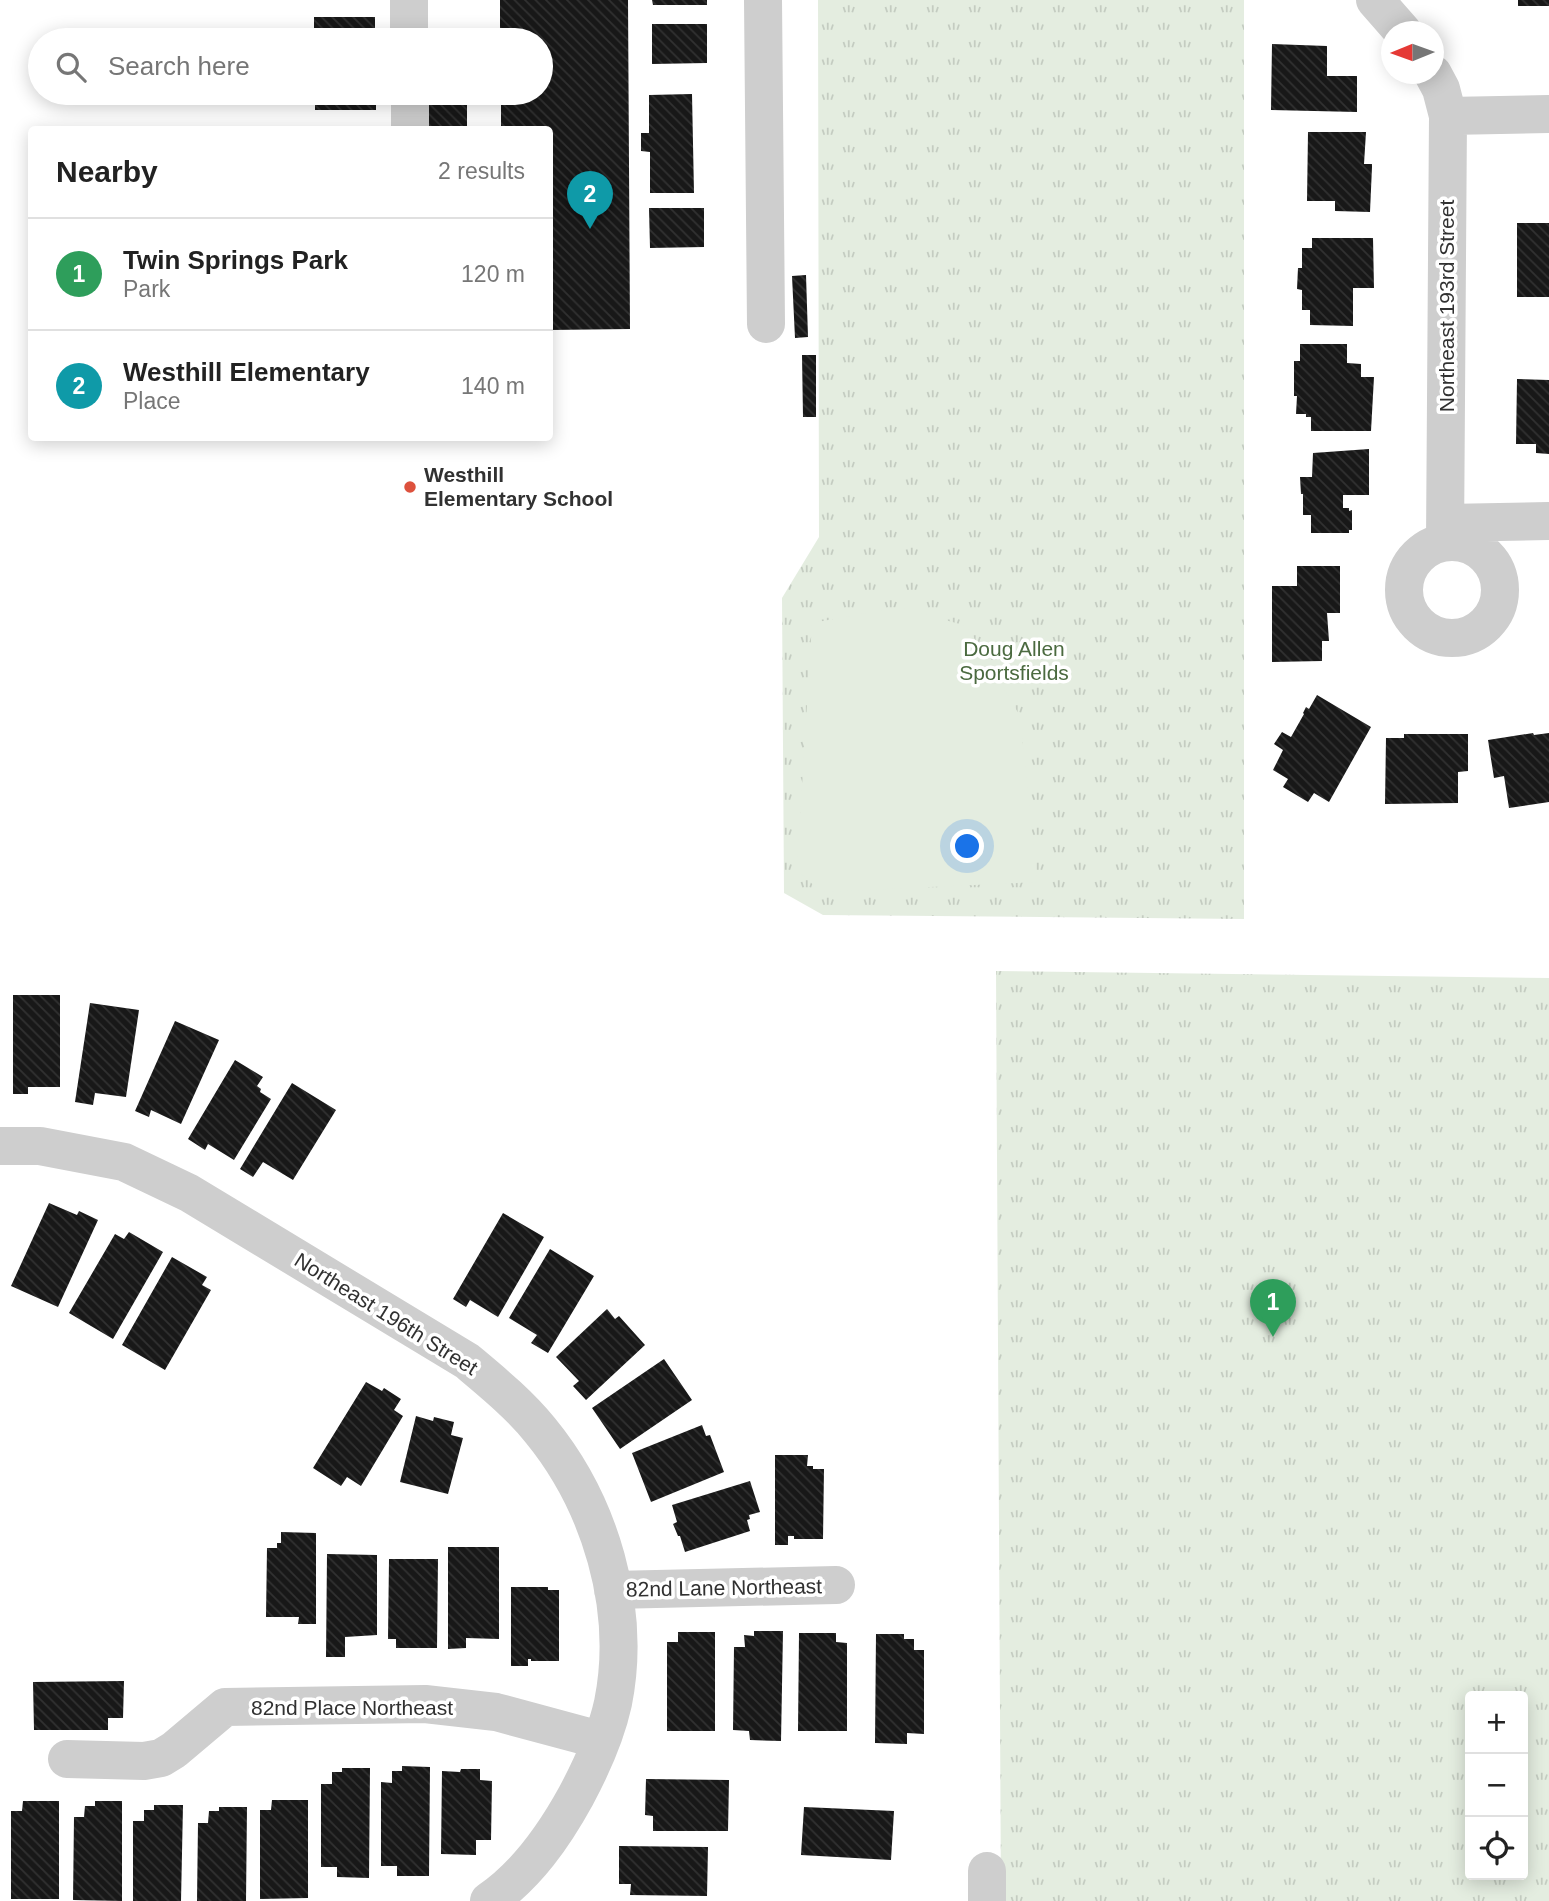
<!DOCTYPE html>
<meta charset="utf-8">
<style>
:root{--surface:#fff;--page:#f6f6f6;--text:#222;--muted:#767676;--line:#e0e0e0;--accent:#111827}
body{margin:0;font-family:Arial,sans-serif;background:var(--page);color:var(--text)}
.controls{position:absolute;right:21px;bottom:21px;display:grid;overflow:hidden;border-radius:7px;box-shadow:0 4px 18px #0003}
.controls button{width:63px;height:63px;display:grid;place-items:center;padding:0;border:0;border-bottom:2px solid var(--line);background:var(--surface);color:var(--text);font:35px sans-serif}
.compass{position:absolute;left:1381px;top:21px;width:63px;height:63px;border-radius:50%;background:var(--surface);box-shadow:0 4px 18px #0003;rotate:269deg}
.you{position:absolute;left:968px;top:847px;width:24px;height:24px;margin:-18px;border:5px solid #fff;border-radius:50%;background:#1a73e8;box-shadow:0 0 0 10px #1a73e833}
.badge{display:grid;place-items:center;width:46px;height:46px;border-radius:50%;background:var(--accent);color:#fff;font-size:23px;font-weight:700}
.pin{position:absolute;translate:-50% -58px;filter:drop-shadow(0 2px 4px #0008)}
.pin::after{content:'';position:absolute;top:37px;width:24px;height:21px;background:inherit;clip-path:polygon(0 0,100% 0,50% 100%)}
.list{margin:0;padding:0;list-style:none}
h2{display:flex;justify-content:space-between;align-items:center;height:91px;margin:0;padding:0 28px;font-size:30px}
h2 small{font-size:23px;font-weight:400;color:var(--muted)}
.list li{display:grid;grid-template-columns:46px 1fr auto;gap:21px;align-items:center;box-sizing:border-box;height:112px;padding:0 28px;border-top:2px solid var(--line)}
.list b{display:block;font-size:26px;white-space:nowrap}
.list p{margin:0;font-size:23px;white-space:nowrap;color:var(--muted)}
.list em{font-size:23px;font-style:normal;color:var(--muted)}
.icon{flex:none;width:38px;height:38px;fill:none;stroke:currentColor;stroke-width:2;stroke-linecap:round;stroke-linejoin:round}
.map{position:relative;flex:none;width:1549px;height:1901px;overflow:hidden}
.search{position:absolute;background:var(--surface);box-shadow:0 4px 18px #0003;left:28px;top:28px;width:525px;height:77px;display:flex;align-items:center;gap:18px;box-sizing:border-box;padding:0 24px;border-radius:38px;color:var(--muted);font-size:26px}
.panel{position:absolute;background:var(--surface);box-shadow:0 4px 18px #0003;left:28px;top:126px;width:525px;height:315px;border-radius:7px}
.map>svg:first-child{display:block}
</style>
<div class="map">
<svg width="1549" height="1901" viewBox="0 0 1549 1901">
<defs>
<pattern id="park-tufts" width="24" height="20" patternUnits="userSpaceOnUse" patternTransform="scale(1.75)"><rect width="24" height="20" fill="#e4ede0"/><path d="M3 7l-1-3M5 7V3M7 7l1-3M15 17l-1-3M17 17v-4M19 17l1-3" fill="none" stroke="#c4ccc1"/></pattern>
<pattern id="building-back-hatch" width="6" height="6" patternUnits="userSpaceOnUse" patternTransform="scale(1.75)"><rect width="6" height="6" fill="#181818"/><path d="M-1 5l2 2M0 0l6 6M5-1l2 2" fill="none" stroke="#313131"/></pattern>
</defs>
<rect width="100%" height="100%" fill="#fff"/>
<path fill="url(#park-tufts)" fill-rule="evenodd" d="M818 0H1244V919L823 915 784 893 782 598 819 537Z
M996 971 1549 978V1901H1001ZM1470 1696H1523V1875H1470Z"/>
<path fill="#e4ede0" d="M898 607 967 626 1020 716 1037 882 821 892 797 870 812 623Z"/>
<path fill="url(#building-back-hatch)" d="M500 0H628L630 329 550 330V130H501V93H541V40H500Z
M652 0H707V5H653Z
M1518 0H1549V6H1518Z
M314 17H375V40H314Z
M652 24H707V63L652 64Z
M1272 44 1327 46V76H1357V112L1271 110Z
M315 93H376V110H315Z
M692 94 694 193H650V152L641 151V133H649V95Z
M421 103H467V130H420Z
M1308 132H1366L1364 164H1372V167L1370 212 1335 211V201H1307Z
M649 208H704V247L650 248Z
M1517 223H1549V297H1517Z
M1312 238H1373L1374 288H1353V326L1310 325V310H1302V290L1297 289 1298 268H1302V248H1312Z
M806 275 808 337 795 338 792 276Z
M1300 344H1347V363L1361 364V377H1374L1371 431H1311V417H1306V414H1296L1297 396H1294V361H1300Z
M802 355H816V417H803Z
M1517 379 1549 380V454L1536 453V444H1516Z
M1369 449V495H1343V508H1349V511L1352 510V530H1349V533H1311V515H1303V494H1301L1300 477H1312L1313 453Z
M1297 566H1340V613H1327L1329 641H1322V661L1272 662V586H1297Z
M1317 695 1371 727 1329 802 1314 793 1308 802 1283 787 1288 779 1273 770 1283 750 1274 744 1282 732 1291 737 1304 714 1303 713 1306 707 1309 709Z
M1533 733 1534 735 1549 733V802L1509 808 1504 776 1494 778 1488 740Z
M1404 734H1468V771L1458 772V803L1385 804 1386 738H1404Z
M13 995H60V1087H28V1094H13Z
M90 1003 139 1010 126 1097 95 1093 93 1105 75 1102Z
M175 1021 219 1040 181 1124 151 1110 149 1117 135 1111Z
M235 1060 263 1077 257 1086 261 1089 260 1092 271 1099 234 1160 208 1144 205 1150 188 1139Z
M292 1083 336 1110 293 1180 263 1162 253 1177 240 1169Z
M49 1203 77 1215 79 1211 98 1220 58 1307 11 1286Z
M503 1213 544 1237 498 1317 470 1300 466 1307 453 1299Z
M129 1232 163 1252 113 1339 69 1313 115 1234 124 1239Z
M550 1249 594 1276 548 1353 531 1343 537 1335 509 1318Z
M172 1257 207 1277 202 1285 211 1290 165 1370 122 1345Z
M607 1309 615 1319 619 1316 645 1345 586 1400 573 1386 579 1381 556 1357Z
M664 1359 692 1400 620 1449 592 1408Z
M366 1382 382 1391 384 1388 401 1399 394 1410 403 1416 361 1486 347 1477 341 1486 313 1468Z
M416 1416 433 1421 434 1417 454 1422 451 1435 463 1438 448 1494 400 1482Z
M702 1425 706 1436 710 1435 724 1472 651 1502 632 1453Z
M775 1455H808L807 1466H813V1469H824L823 1539H794V1536H788V1545H775Z
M750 1481 760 1512 749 1515 750 1519 747 1520 750 1531 685 1552 680 1536H678L673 1524 677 1522 672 1505Z
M281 1532 316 1533V1624H298L299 1617H266L267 1548H277V1543H281Z
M448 1547H499V1639L466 1638V1648L448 1649Z
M327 1554 377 1555V1635L345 1637V1657H326Z
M389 1559H438L437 1648H396V1639H388Z
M511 1587H548V1590H559V1661H531V1659H528V1666H511Z
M754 1631H783L781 1741 750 1740 749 1731 733 1730 734 1647H745L744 1635 754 1636Z
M678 1632H715V1731H667V1642H678Z
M799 1633H836V1642L847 1643V1731H798Z
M876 1634H904V1639H914V1650H924V1734L907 1733V1744L875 1743Z
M124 1681 123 1718H108V1730H34L33 1682Z
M402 1766 430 1767 429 1876H397V1866H381V1782L392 1783V1771H402Z
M342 1768H370L369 1878 337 1877V1867H321V1784H332V1772H342Z
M461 1769H480V1780L492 1781 491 1840H476V1855L441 1854 442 1771 460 1772Z
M646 1779 729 1780 728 1831H653V1816L645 1815Z
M272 1800H308V1898L260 1899V1810H271Z
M23 1801H59V1899H11V1811H22Z
M95 1801H122V1901L73 1900 74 1817H84L85 1806H95Z
M154 1805H183L181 1901H133V1821H144V1810H154Z
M219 1807H247L246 1901H197L198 1823H208L209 1811H219Z
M804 1807 894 1811 891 1860 801 1855Z
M619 1846 708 1847 707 1896 630 1895 631 1884H619Z"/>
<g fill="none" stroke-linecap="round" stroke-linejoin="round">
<path stroke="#cecece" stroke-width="38" d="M409 0V40
M763 0 766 324
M1375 0 1403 32
M1433 74 1441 89 1448 116 1445 542
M410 93V130
M1448 116 1549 114
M1446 523 1549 521
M1404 590a48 48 0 1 1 96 0a48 48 0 1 1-96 0Z
M0 1146H40L124 1162 189 1193 467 1361C492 1382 519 1404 540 1430 600 1503 632 1608 613 1703 606 1735 591 1768 576 1796 554 1836 527 1875 489 1901
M613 1590 836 1585
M67 1759 144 1761 161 1758 174 1750 225 1707 425 1704 496 1712 600 1740
M987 1871V1901"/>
</g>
<circle fill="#dd513d" stroke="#fff" stroke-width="2.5" cx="410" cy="487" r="7"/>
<g text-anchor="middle" stroke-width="7" stroke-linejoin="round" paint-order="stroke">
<g font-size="21" fill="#313131" stroke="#fff">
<text transform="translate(1447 306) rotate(-90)" y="7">Northeast 193rd Street</text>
<text transform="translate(386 1314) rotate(32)" y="7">Northeast 196th Street</text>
<text transform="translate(724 1588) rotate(-1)" y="7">82nd Lane Northeast</text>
<text x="352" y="1715">82nd Place Northeast</text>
</g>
<g font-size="21" font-weight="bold" fill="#313131" stroke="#fff" text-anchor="start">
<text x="424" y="482">Westhill<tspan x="424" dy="24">Elementary School</tspan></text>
</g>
<g font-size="21" fill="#4b6a40" stroke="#fff">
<text x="1014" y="656">Doug Allen<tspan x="1014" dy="24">Sportsfields</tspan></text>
</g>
</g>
</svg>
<div class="controls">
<button>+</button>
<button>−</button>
<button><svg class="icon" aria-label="locate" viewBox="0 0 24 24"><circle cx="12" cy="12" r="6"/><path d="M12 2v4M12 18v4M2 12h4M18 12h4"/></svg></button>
</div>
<svg class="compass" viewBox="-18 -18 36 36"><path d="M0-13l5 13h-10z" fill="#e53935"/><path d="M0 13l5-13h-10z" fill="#767676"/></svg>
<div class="you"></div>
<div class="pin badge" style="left:1273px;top:1337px;background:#2e9e5b">1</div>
<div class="pin badge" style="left:590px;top:229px;background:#0f9aa8">2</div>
<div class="search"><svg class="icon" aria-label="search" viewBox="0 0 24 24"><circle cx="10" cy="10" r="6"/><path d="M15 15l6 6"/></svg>Search here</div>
<section class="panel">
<h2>Nearby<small>2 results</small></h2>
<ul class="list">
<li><span class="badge" style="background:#2e9e5b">1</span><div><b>Twin Springs Park</b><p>Park</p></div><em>120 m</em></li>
<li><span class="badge" style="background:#0f9aa8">2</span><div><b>Westhill Elementary</b><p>Place</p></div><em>140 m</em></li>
</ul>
</section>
</div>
